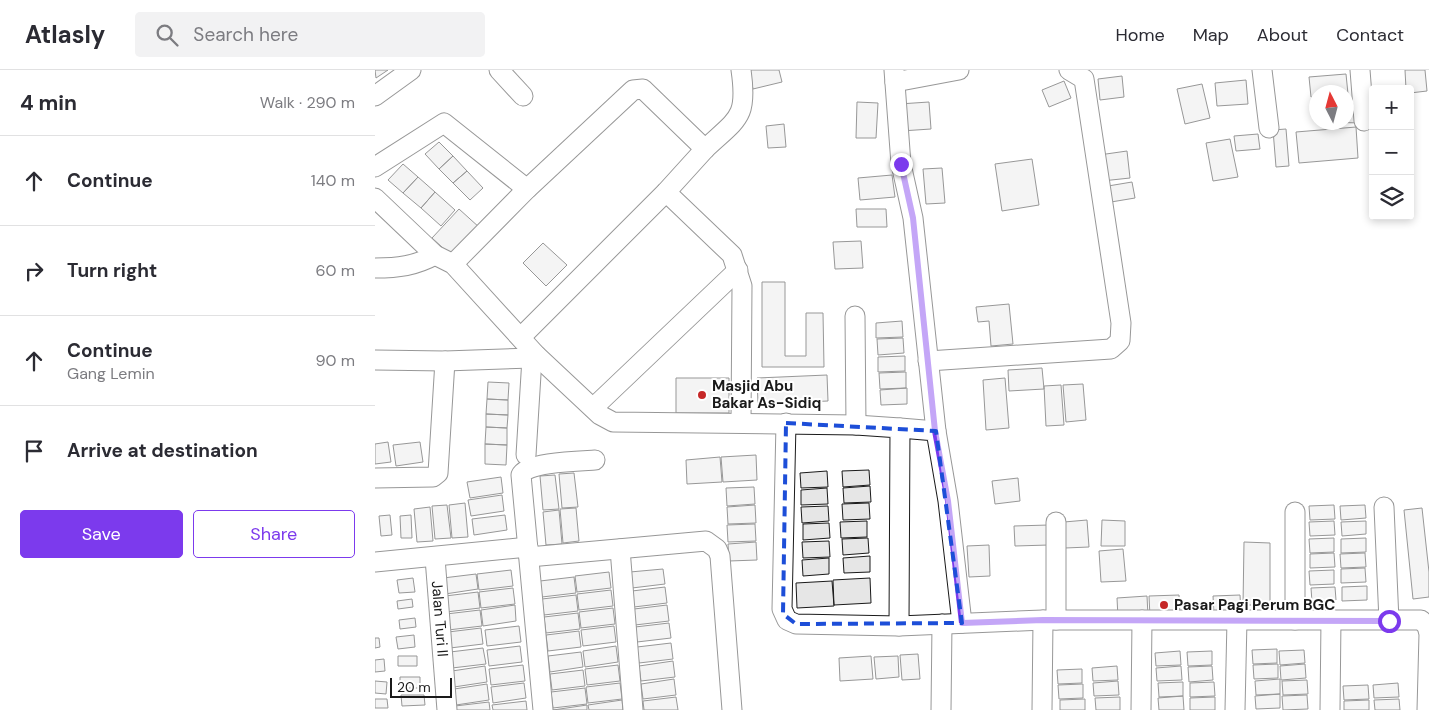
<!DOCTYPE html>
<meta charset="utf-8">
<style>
:root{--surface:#fff;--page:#f2f2f3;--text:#2b2b33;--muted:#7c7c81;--line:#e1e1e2;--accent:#7c3aed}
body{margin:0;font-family:"DM Sans",sans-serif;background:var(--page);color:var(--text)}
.controls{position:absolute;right:15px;top:15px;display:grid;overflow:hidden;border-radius:5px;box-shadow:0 2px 8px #0003}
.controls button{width:45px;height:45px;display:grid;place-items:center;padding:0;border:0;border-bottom:1px solid var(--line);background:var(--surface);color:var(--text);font:25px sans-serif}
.compass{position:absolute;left:934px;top:15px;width:45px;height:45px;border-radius:50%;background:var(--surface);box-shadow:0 2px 8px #0003;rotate:354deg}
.scale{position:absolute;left:15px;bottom:12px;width:62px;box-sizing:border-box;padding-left:5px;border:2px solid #1a1a1a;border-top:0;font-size:14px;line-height:18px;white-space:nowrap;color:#1a1a1a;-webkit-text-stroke:4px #fff;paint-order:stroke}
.stop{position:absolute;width:15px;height:15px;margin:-11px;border:4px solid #7c3aed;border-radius:50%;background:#fff}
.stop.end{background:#7c3aed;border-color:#fff;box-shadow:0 1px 5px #0008}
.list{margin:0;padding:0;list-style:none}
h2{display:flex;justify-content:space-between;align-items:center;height:65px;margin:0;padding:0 20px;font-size:21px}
h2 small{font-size:16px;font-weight:400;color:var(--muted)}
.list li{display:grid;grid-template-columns:32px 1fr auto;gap:15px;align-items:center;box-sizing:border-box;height:90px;padding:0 20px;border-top:1px solid var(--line)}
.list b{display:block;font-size:19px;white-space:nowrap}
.list p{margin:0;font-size:16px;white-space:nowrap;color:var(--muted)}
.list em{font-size:16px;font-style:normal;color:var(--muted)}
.actions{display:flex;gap:10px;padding:15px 20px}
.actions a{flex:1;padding:11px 0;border:1px solid var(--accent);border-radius:5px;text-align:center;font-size:18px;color:var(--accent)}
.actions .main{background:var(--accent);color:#fff}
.icon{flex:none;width:28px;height:28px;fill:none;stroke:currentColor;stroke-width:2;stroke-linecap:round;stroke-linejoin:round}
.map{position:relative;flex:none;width:1054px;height:640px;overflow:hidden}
header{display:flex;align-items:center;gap:30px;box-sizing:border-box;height:70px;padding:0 25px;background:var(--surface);border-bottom:1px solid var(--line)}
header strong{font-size:24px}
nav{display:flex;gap:28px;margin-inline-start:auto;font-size:18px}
.search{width:350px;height:45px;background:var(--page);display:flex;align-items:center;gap:12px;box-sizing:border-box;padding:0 18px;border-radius:5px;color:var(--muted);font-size:19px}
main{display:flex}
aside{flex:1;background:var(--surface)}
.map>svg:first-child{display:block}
</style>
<header>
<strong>Atlasly</strong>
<div class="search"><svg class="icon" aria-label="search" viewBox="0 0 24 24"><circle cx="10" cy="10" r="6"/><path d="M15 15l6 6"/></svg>Search here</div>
<nav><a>Home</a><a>Map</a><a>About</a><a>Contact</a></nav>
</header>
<main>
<aside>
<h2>4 min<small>Walk · 290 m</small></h2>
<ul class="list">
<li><svg class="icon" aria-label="ahead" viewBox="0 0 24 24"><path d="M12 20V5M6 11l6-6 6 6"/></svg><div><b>Continue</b></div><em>140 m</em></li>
<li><svg class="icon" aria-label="right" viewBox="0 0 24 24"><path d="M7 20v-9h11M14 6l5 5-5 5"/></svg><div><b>Turn right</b></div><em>60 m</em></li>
<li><svg class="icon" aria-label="ahead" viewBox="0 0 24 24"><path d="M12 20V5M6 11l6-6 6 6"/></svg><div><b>Continue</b><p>Gang Lemin</p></div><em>90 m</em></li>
<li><svg class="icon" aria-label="arrive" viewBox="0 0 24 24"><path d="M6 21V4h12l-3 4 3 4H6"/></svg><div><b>Arrive at destination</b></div></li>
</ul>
<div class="actions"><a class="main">Save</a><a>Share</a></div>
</aside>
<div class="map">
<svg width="1054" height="640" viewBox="0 0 1054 640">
<rect width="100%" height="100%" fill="#fff"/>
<path fill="#e6e6e6" stroke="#1a1a1a" d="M0 0H13L1 8Z
M374 0H404L407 12 378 19Z
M1030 0H1050L1052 21 1035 23V19H1031Z
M971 4 973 24 972 22H942V27H936L934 7Z
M747 6 749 27 725 30 723 9Z
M871 10 873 34 842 36 840 13Z
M689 11 696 28 674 37 667 20Z
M827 14 835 48 810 54 802 19Z
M482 32 503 33 501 68H481Z
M554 32 556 59 526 61 524 34Z
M972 32H987V53L946 52H972Z
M409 54 411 77 393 78 391 56Z
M981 57 983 88 924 93 921 62Z
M911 59 914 96 901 97 898 60Z
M883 64 885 79 861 81 859 66Z
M855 69 863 107 838 111 831 73Z
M64 72 78 86 64 99 50 84Z
M752 81 755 108 727 111 724 85Z
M78 86 92 101 78 113 64 99Z
M657 89 664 135 627 141 620 94Z
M28 94 43 107 28 123 13 110Z
M567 98 570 133 551 134 548 99Z
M92 101 108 118 95 130 78 113Z
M517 105 520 127 485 130 483 108Z
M43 107 60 122 46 138 28 123Z
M757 112 760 128 736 132 733 116Z
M60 122 80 140 66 156 46 138Z
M84 139 105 158 78 187 57 168Z
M481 139H511L512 157H482Z
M486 171 488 198 460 199 458 172Z
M168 173 192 195 171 216 148 193Z
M387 212H410V286H431V243H448L449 297H387Z
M634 234 638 274 616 276 614 251 603 252 601 237Z
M527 251 528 267 501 268V253Z
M528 268 529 283 503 285 502 269Z
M530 286V301L503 302V287Z
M667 298 669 319 634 321 633 300Z
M531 302V318L505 319 504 303Z
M452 305 453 331 383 334 382 308Z
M301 308H354V343H301Z
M630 308 634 358 611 360 608 310Z
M113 312 134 313 133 330 112 329Z
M708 314 711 350 691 352 688 315Z
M686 315 689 355 671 356 669 316Z
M532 318V334L506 335 505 320Z
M112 329 133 330V345L111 344Z
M111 344 133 345 132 358 111 357Z
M111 357 132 358V375L110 374Z
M13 372 16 392 0 394V374Z
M45 372 48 392 21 396 18 375Z
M110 374 132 375 131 395 110 394Z
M381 385 382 410 348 412 346 387Z
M345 387 347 412 312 414 311 390Z
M494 400 495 415 468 417 467 401Z
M452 401 453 417 426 418 425 403Z
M199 403 203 437 187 438 184 404Z
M180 405 184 439 168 440 165 406Z
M126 407 128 423 95 428 92 412Z
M643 408 645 431 620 434 617 411Z
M495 416 496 432 469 433 468 418Z
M379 417 380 434 352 436 351 418Z
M452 418 453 434 426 435V420Z
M127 425 129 441 96 446 93 430Z
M90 433 93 467 77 468 74 435Z
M494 433 495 449 468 450 467 434Z
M72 435 76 468 60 469 57 436Z
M380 435 381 453 353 454 352 437Z
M959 435 960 449 935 450 934 436Z
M990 435 991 448 966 450 965 436Z
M453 436 454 451 427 453 426 437Z
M55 437 58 471 42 472 39 439Z
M201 438 204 471 188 473 185 439Z
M1047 438 1054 502V527L1038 529 1029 440Z
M184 440 187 474 171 475 168 442Z
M15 445 17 465 6 466 4 446Z
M36 445 37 468H26L25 446Z
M130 445 132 460 99 465 97 449Z
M712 450 714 477 690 478 689 452Z
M727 450 750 451V476H726Z
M492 451V467L466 468 465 452Z
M959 451 960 465 935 466 934 452Z
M991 451V464L967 466 966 452Z
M454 453 455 468 428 470V454Z
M380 454 381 471 353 472 352 455Z
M674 455V475L640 476 639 456Z
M493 468 494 483 468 485 467 469Z
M959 468V482L935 483 934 469Z
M991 468V482L966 483V469Z
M454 471 455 487 428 488 427 472Z
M381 472 382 490 354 491 353 474Z
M869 472 895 473V535H868Z
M614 475 615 506 594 507 592 476Z
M748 479 751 511 726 512 724 481Z
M959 483 960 497 935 498V484Z
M990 483 991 497 966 498 965 484Z
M495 486V502L469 503 468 488Z
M454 488V504L428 506 427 490Z
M990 498 991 512 966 513V499Z
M288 499 290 514 257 518 255 502Z
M136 500 138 516 104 520 102 504Z
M959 500V514L935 515 934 501Z
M234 502 236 518 202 522 200 506Z
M101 504 103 519 70 524 68 508Z
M199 507 201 523 167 527 165 511Z
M38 508 40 522 24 523 22 510Z
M495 508 496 533 459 535 458 510Z
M457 511 459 536 422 538 421 513Z
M992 516V530L967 531V517Z
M290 517 292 533 259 537 257 521Z
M960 517 961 530 937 532 936 518Z
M138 518 140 534 106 538 104 522Z
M236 520 238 536 204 540 202 524Z
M103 522 105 538 71 542 70 526Z
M201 525 203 541 169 545 167 529Z
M804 525 805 545 775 547 774 526Z
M865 525 866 544 839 545 838 526Z
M772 526 773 546 743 548 742 528Z
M37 529 38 537 23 539 22 531Z
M140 535 141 551 108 556 106 540Z
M292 535 294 551 260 555 259 539Z
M238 538 240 554 206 558 204 542Z
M105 540 107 556 73 560 71 544Z
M203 543 205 559 171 563 169 547Z
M40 548 41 557 25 559 24 550Z
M294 553 296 568 262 572 260 557Z
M144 556 146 572 112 576 110 560Z
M239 556 241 572 208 576 206 560Z
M106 558 108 574 75 578 73 562Z
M204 561 206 577 173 581 171 565Z
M39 565 40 577 23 579 21 567Z
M0 568H4L5 577 0 578Z
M296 573 298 589 264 593 262 577Z
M145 576 147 592 114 596 112 580Z
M241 576 243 592 210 597 208 581Z
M108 578 111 594 77 598 75 582Z
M902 579V593L878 594 877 580Z
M929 580 930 593 905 595 904 581Z
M805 581 806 595 781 596 780 583Z
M837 581V595L813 596 812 582Z
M206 582 208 597 175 602 173 586Z
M543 584 545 609 527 610 525 585Z
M23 586H42V596H23Z
M496 586 498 609 465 611 464 588Z
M523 586 524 607 501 609 499 587Z
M9 589 10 601 0 602V590Z
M298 591 300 607 266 611 264 596Z
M903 594V608L879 609 878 595Z
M930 594 931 608 906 610 905 596Z
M148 595 150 611 116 615 114 599Z
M243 595 245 611 212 615 210 599Z
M110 596 112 612 79 617 77 601Z
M742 596 743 610 718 611 717 598Z
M806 596 807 610 782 611 781 598Z
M837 596 838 610 814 612 813 597Z
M707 599V613L683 614 682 600Z
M208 600 210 616 177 620 175 604Z
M25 607H45V618H25Z
M299 609 301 625 268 629 266 614Z
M905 609V624L881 625 880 611Z
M932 610 933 624 908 625 907 611Z
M0 611 12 612 11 624 0 623Z
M743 611 744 625 719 626 718 613Z
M808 612V626L784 627 783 613Z
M839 612 840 626 815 627V613Z
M149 613 151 628 118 633 116 617Z
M245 613 247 629 213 633 211 617Z
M1023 613 1024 627 999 628 998 615Z
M112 614 114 630 81 635 79 619Z
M708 614V628L684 629 683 615Z
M993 615 994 629 969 630 968 616Z
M210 618 212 634 178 638 176 622Z
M905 624V638L881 639 880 626Z
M26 625H49L50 635 27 636Z
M932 625 933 639 908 640 907 626Z
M808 626 809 640H784L783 628Z
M301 627 303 640H269L268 631Z
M745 627V640H721L720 628Z
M840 627V640H815V628Z
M0 629H12L13 638H0Z
M710 629V640H685V630Z
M1024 629 1025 640H1000L999 630Z
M247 630 248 640H214L213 635Z
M994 630V640H969V631Z
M151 631 152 640H118L117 635Z
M114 632 115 640H81L80 636Z
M212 635V640H178Z"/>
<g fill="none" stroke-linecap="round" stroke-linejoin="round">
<g stroke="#1a1a1a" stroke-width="21">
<g id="street">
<path d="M124 0 148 26"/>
<path d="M519 0 526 94 538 148 561 361"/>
<path d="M887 0 894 58"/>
<path d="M985 0 989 51"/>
<path d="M520 12 584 0"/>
<path d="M0 26 36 0"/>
<path d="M330 79C363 48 373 48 366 0"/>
<path d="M0 97 69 53 152 119"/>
<path d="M291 122 357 185 367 216 366 352"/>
<path d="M0 128 60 185 78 194 161 285 225 345 238 352 481 355 525 358 524 556"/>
<path d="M78 194 152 119 258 20 268 19 330 79 291 122 146 267"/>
<path d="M0 198C23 198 40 196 60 185"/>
<path d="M480 246 481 355"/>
<path d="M0 290 70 291 157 288 161 285"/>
<path d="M553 291 736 279 745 271 746 253 709 9 694 0"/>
<path d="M218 338 363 200"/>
<path d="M411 353 407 539 412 550 421 554 524 556 668 550H1046L1052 556 1054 564 1052 640"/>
<path d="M525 358 561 361 573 431 587 553"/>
<path d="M151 385 157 288"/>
<path d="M0 408 58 407 63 403 70 291"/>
<path d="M1009 437 1014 551"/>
<path d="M920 442V550"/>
<path d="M245 479 258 640"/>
<path d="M154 487 331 471 342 479 345 486 357 640"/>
<path id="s1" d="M60 488 72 640"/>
<path d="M0 492 153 477"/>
<path d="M681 550V452"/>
<path d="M168 640 146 405C151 392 206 391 220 390"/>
<path d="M566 640 567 554"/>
<path d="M667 640 668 550"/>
<path d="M766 640 767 550"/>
<path d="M860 640 862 550"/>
<path d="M955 640 956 549"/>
</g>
</g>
<use href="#street" stroke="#fff" stroke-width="19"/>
</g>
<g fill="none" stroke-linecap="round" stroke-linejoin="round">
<path stroke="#7c3aed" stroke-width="6" d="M526 94 538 148 560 361 573 431 587 553 668 550 1014 551"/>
</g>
<path d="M0 0H1054V640H0ZM411 353 561 361 587 553 421 554 408 544Z" fill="#fff" fill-opacity=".55" fill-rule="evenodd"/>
<path fill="none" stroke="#1d4ed8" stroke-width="4" stroke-dasharray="10 6" stroke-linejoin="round" d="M411 353 561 361 587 553 421 554 408 544Z"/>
<g fill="#c62828" stroke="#fff" stroke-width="2">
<circle cx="327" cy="325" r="5"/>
<circle cx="789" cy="535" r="5"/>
</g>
<g text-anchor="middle" stroke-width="4" stroke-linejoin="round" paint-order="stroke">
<g font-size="15" font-weight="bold" fill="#1a1a1a" stroke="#fff" text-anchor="start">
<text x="337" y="321">Masjid Abu<tspan x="337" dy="17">Bakar As-Sidiq</tspan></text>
<text x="799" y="540">Pasar Pagi Perum BGC</text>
</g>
<g font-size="15" fill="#1a1a1a" stroke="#fff">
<text dy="5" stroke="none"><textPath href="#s1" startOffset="61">Jalan Turi II</textPath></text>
</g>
</g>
</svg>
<div class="controls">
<button>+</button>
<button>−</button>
<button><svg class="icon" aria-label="layers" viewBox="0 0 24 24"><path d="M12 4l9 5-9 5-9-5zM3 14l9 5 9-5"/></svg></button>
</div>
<svg class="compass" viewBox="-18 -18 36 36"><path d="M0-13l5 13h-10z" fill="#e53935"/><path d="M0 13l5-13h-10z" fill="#7c7c81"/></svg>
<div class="scale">20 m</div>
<div class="stop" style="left:1014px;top:551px"></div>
<div class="stop end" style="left:526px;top:94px"></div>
</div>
</main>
